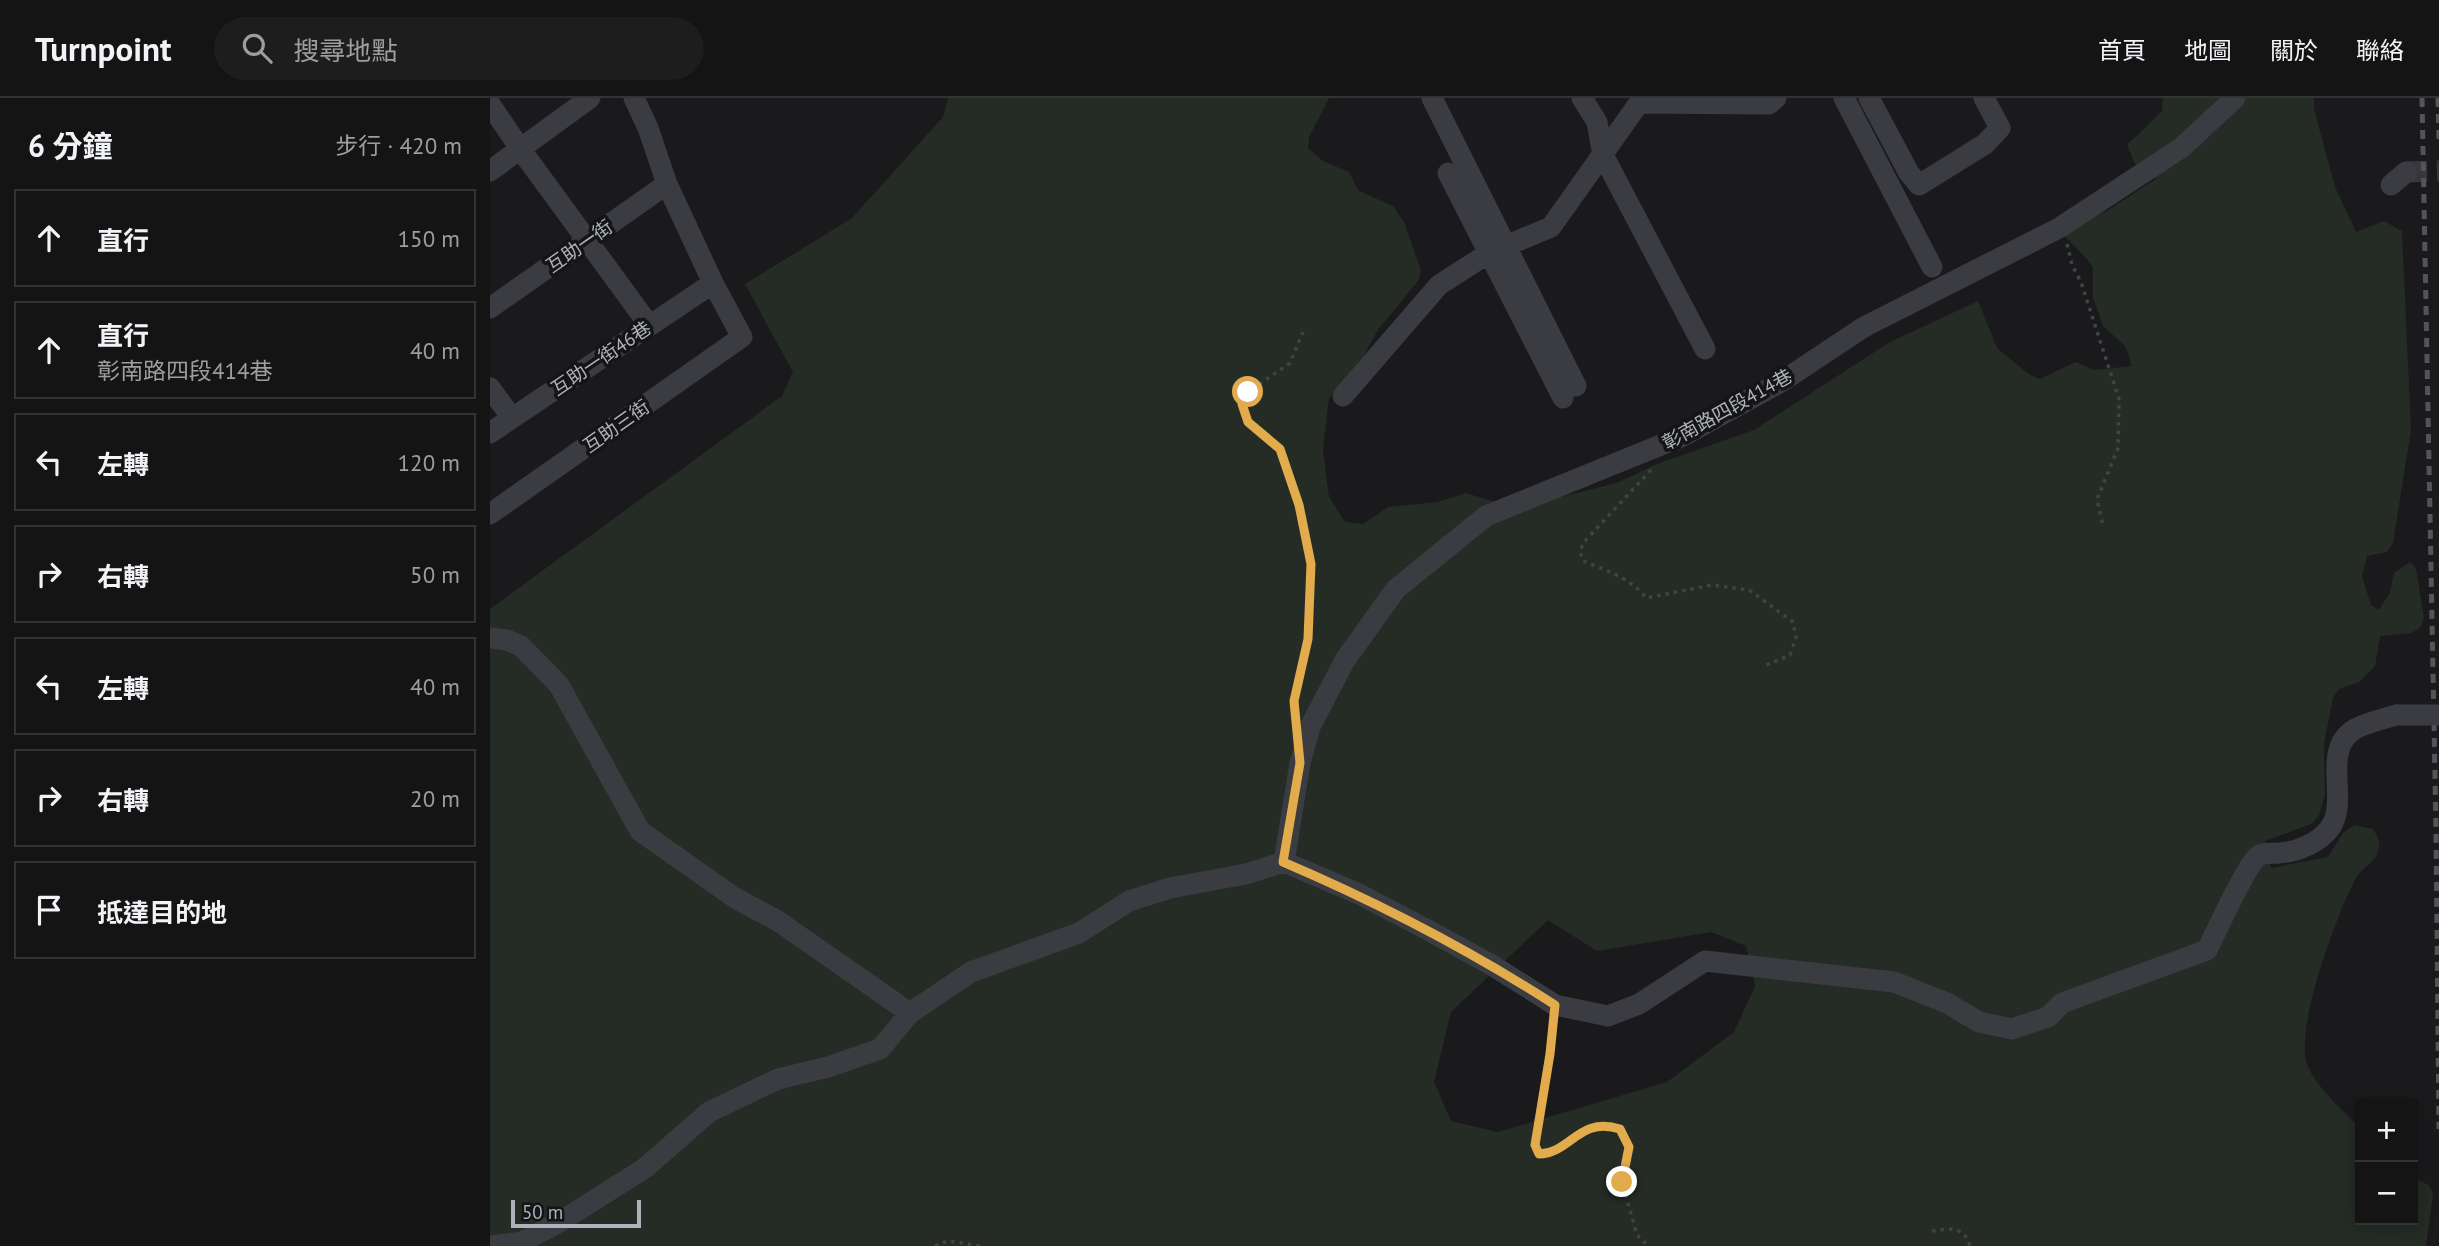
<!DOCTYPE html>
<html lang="zh-TW">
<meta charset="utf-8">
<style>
:root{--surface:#141415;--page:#1d1d1e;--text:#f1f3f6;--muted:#9d9ea0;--line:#333334}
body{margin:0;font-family:"PT Sans","Noto Sans TC",sans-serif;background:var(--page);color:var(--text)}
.controls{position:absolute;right:21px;bottom:21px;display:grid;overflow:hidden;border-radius:0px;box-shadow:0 4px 18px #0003}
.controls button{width:63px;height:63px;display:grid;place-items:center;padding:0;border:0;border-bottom:2px solid var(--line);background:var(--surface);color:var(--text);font:35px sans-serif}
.scale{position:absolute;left:21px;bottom:18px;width:130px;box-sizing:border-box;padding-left:7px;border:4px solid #aeb2ba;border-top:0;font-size:19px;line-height:24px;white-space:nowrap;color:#aeb2ba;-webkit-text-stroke:5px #151517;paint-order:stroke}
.stop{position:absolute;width:21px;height:21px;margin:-16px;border:5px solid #e2ab4b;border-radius:50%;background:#fff}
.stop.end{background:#e2ab4b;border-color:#fff;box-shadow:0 2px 7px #0008}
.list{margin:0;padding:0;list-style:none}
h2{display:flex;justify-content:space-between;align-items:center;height:91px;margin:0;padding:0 28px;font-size:30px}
h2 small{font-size:23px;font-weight:400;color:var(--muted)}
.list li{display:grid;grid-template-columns:46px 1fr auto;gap:21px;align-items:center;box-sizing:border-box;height:98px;margin:0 14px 14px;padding:0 14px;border:2px solid var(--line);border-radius:0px}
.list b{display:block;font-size:26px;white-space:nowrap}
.list p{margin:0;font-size:23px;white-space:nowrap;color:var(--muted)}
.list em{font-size:23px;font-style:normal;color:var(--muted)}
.icon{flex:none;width:38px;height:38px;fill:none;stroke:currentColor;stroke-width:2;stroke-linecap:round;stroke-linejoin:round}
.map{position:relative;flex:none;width:1949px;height:1148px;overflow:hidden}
header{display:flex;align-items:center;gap:42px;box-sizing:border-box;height:98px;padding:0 35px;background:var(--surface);border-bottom:2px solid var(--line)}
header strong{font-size:33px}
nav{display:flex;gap:38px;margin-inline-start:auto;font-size:24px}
.search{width:490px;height:63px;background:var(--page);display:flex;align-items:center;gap:18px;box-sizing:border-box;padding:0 24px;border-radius:38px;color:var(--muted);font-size:26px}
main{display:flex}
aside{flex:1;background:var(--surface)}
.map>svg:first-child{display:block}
</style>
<header>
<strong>Turnpoint</strong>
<div class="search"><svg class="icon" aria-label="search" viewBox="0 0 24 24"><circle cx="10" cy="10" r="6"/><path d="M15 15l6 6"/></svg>搜尋地點</div>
<nav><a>首頁</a><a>地圖</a><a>關於</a><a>聯絡</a></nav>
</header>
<main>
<aside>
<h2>6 分鐘<small>步行 · 420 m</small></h2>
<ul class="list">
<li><svg class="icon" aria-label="ahead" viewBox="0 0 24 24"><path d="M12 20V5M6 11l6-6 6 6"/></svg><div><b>直行</b></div><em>150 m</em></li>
<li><svg class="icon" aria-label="ahead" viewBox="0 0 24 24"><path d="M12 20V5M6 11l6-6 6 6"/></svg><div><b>直行</b><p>彰南路四段414巷</p></div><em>40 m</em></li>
<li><svg class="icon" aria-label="left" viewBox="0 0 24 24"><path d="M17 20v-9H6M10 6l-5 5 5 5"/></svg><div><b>左轉</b></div><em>120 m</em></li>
<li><svg class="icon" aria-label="right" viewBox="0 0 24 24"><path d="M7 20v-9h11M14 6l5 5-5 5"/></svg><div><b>右轉</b></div><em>50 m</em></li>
<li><svg class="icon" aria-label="left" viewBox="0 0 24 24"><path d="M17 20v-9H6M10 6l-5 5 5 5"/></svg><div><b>左轉</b></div><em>40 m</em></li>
<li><svg class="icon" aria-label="right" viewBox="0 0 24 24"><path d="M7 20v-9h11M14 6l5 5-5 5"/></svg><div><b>右轉</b></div><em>20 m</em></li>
<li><svg class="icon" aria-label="arrive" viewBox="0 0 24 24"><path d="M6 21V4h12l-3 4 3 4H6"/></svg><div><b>抵達目的地</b></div></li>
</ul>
</aside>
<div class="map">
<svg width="1949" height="1148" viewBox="0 0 1949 1148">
<rect width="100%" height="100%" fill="#1a1a1c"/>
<path fill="#242c25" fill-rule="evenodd" d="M458 0H839L819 39 818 50 833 63 859 74 868 92 904 109 915 126 931 173 928 183 888 232 873 259 839 300 833 352 839 399 855 424 873 426 898 409 948 404 976 395 1025 410 1127 385 1167 366 1264 332 1400 244 1488 203 1507 250 1540 277 1550 281 1586 264 1604 272 1642 268 1636 249 1613 228 1603 200V170L1598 162 1570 133 1617 113 1666 81 1645 66 1637 47 1672 13 1673 0H1824V11L1845 89 1866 134 1894 123 1912 133 1921 332 1903 445 1897 454 1877 458 1872 478 1881 507 1889 512 1900 494 1904 475 1920 464 1926 471 1934 520 1930 530 1921 535 1890 538 1885 568 1869 584 1849 591 1843 600 1834 646 1835 697 1829 717 1823 725 1775 743 1781 770 1838 759 1853 735 1864 727 1883 731C1888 739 1892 746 1887 756 1883 765 1871 771 1866 780 1848 813 1802 935 1818 969 1829 992 1853 1012 1870 1030V1122H1923V1080L1939 1087 1943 1096 1936 1148H0V511L292 298 303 274 255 186 362 120 453 19ZM1058 822 1107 853 1221 834 1256 848 1265 888 1244 934 1177 984 1008 1034 961 1023 944 984 961 914Z"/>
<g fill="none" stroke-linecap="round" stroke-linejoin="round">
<path stroke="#38383c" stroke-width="21" stroke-dasharray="21 10" stroke-linecap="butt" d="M1916 74 1949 73"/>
<path stroke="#414347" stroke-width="3.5" stroke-dasharray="3.5 5" stroke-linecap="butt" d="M1577 146 1582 167 1591 184 1629 301 1628 350 1607 401 1613 428
M1161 372 1094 444 1090 453 1093 463C1115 472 1141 480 1156 500L1222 487 1259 492 1303 524 1306 540 1300 557 1274 568
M806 614 804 603 818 541 821 466 809 407 790 351 758 324 752 306 758 294 800 265 813 234
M1063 926 1045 1047 1049 1056C1081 1055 1090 1019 1130 1031L1139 1049 1132 1084 1147 1137 1158 1148
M1442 1133C1460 1130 1474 1128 1480 1148
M445 1148 458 1143 490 1148"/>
<path stroke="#3b3c41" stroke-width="21" d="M942 0 1086 288
M1092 0 1107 24 1113 57 1215 251
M1354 0 1442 169
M1379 0 1419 75 1429 87 1495 46 1510 30 1494 0
M0 6 31 52 159 227
M0 73 100 0
M958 75 1073 300
M1901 87 1916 74
M0 210 177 86
M0 290 22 320
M853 298 949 187 999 155 1061 129 1149 5 1279 6 1286 0
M0 335 223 185
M0 416 252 239 223 185 177 86 158 30 144 0
M0 540 17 542 31 548 69 587 150 733 245 800 288 823 420 915
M794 764 810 665 820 629 855 562 906 491 996 418 1193 338 1291 284 1374 229 1569 130 1691 50 1745 0
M0 1148 32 1144 73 1122 155 1070 219 1014 288 981 338 969 390 951 420 915 481 874 589 835 639 803 680 790 756 776 794 764 869 796 936 831 1000 866 1065 907 1118 918 1149 906 1215 863 1404 884 1457 905 1489 924 1522 931 1558 919 1572 905 1717 852C1725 836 1757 766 1768 758 1775 754 1782 756 1789 755 1807 754 1829 745 1840 730 1860 702 1830 652 1865 631 1877 624 1894 621 1906 617"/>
<path stroke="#525459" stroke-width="5" stroke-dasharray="9 7" stroke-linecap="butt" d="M1932 0 1946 731 1949 1031
M1948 0 1949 42"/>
<path stroke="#3b3c41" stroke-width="21" d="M1906 617H1949"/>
</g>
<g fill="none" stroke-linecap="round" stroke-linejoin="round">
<path stroke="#e2ab4b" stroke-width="9" d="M758 294 752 306 758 324 790 351 809 407 821 466 818 541 804 603 810 665 793 764C889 805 978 851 1065 907L1060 956 1045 1047 1049 1056C1081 1055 1089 1018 1130 1031L1139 1049 1132 1084"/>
</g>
<g text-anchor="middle" stroke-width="7" stroke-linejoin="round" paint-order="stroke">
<g font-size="19" fill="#aeb2ba" stroke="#151517">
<text transform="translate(89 148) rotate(-35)" y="7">互助一街</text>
<text transform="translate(111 260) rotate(-34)" y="7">互助一街46巷</text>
<text transform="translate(1237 311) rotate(-29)" y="7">彰南路四段414巷</text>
<text transform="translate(126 328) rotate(-35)" y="7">互助三街</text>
</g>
</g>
</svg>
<div class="controls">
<button>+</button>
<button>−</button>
</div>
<div class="scale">50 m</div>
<div class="stop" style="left:758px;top:294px"></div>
<div class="stop end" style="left:1132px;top:1084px"></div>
</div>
</main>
